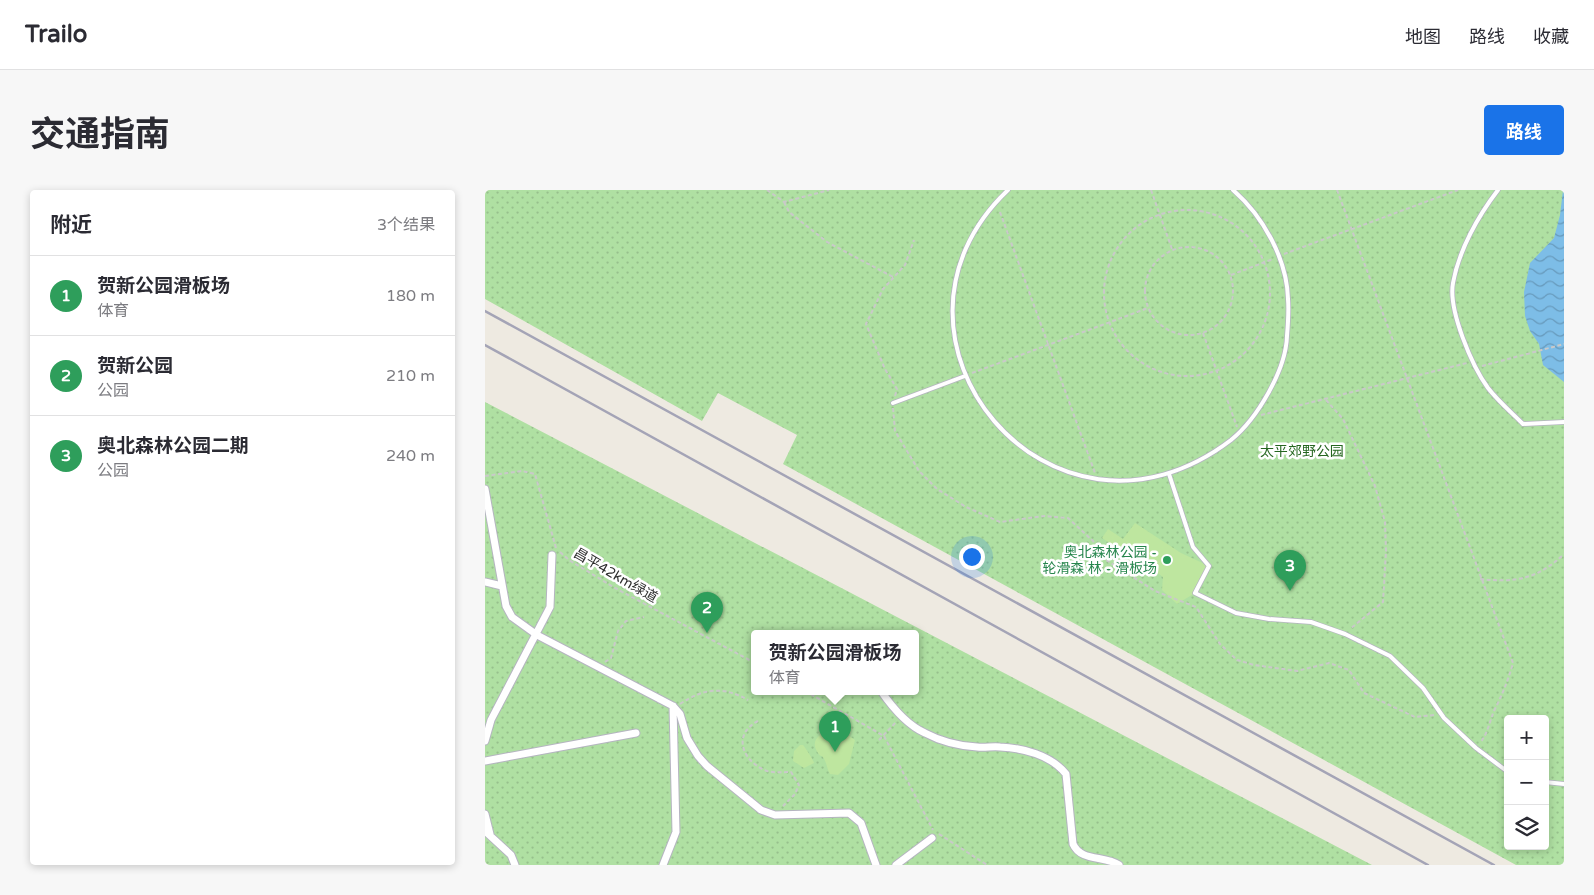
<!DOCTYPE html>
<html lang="zh">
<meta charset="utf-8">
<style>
:root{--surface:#fff;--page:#f7f7f7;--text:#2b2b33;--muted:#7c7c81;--line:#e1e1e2;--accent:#1a73e8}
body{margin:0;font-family:"Varela Round","Noto Sans SC",sans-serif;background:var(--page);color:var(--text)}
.controls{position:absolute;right:15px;bottom:15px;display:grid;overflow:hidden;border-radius:5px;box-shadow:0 2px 8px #0003}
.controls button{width:45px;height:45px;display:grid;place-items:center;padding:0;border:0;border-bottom:1px solid var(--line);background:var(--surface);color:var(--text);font:25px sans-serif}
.you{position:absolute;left:486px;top:366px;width:18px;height:18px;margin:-12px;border:4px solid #fff;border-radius:50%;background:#1a73e8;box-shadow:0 0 0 8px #1a73e833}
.badge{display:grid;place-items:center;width:32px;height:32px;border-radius:50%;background:var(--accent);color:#fff;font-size:16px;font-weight:700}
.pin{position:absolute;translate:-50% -41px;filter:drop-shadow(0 1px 2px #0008)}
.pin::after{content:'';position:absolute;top:26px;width:18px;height:15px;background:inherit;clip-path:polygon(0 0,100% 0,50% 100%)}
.popup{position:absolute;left:266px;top:440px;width:168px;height:65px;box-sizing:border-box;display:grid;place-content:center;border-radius:5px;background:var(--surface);filter:drop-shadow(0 1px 4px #0005);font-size:16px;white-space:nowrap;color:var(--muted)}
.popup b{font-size:19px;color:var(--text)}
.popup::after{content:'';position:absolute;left:50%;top:100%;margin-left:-10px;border:10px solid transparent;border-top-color:var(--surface)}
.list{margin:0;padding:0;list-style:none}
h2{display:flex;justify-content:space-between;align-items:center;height:65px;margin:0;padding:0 20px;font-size:21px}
h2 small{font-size:16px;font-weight:400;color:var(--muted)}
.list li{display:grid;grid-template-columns:32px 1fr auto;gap:15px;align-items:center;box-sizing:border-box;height:80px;padding:0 20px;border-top:1px solid var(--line)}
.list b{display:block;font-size:19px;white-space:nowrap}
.list p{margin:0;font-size:16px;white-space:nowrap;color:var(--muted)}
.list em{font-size:16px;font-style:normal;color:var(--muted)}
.icon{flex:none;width:28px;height:28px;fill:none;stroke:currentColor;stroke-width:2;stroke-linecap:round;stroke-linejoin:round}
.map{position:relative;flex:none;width:1079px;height:675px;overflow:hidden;border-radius:5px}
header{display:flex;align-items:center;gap:30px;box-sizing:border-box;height:70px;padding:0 25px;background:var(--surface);border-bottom:1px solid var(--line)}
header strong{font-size:24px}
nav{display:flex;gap:28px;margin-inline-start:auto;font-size:18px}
.intro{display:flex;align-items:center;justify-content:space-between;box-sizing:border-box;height:120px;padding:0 30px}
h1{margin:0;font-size:35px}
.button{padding:12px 22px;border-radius:5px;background:var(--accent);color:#fff;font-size:18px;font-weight:700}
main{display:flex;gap:30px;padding:0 30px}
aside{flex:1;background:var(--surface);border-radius:5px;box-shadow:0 2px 8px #0003}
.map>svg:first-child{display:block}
</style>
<header>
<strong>Trailo</strong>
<nav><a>地图</a><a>路线</a><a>收藏</a></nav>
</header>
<div class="intro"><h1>交通指南</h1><a class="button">路线</a></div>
<main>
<aside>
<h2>附近<small>3个结果</small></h2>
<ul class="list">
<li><span class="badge" style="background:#2e9e5b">1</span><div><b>贺新公园滑板场</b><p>体育</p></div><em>180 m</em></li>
<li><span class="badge" style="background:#2e9e5b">2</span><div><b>贺新公园</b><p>公园</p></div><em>210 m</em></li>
<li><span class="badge" style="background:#2e9e5b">3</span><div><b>奥北森林公园二期</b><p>公园</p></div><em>240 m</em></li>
</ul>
</aside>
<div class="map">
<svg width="1079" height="675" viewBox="0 0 1079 675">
<defs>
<pattern id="park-dots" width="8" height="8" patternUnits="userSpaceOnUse" patternTransform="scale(1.25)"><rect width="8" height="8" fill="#afe0a2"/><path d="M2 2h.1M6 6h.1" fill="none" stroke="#97c08c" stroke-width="1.8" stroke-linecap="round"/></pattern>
<pattern id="water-waves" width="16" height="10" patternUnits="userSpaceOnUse" patternTransform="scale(1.25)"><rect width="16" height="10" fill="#7dbde7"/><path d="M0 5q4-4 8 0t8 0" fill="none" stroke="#679abc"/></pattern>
</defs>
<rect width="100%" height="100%" fill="#eeeae1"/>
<path fill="url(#park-dots)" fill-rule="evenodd" d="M0 0H1079V675H1031L298 274 312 245 233 203 217 231 0 109ZM1023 529H1060V656H1023Z
M0 212 887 675H0ZM270 443H430V501H270Z"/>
<path fill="#bee69f" d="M650 333 696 363 724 376 710 403 692 414 677 400 678 387 637 357H631L617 348 623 339 638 349Z
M350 540 357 541 370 550 364 574 353 585 345 584C342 579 342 574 339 569 336 563 337 569 333 563 323 549 338 541 350 540Z
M315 555H318C320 557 329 571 329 573L319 578 308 571 309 561Z"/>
<path fill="url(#water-waves)" d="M1078 0H1079V192L1058 175 1054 154 1045 141 1040 126 1039 102 1045 73 1069 48 1075 25Z"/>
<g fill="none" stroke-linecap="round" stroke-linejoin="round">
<g stroke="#b5b5c0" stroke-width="5.5">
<path id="lane" d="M523 0C369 146 566 387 746 250 772 229 801 180 802 146 803 134 804 121 803 109 802 69 778 26 748 0
M1013 0C993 26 974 60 968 93 963 120 987 176 1003 198 1013 211 1026 222 1038 234L1079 232
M408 213 480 186
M684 284 708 357 724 376 710 403 751 423 784 429 826 432 860 444 905 466 938 498 959 528 991 558 1023 582
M1060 592 1079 594"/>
</g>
<g stroke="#b5b5c0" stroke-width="9">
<path id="street" d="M0 299 21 416 27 427 52 445 188 516 195 524 202 548 213 566 222 576 276 620 290 625 364 623 376 633 391 675
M0 392 17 396
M396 501C407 517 422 535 440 543 455 551 475 556 492 557 500 558 508 556 515 557 538 558 566 565 581 584L588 654C596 672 619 665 634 675
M0 551 6 530 65 417 67 365
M0 571 151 543
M0 624 5 644
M0 641 26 665 30 675
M178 675 191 642 188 516
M411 675 447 648"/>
</g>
<path stroke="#c9c9c9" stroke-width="2" stroke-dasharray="4 2.5" stroke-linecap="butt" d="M282 0 299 12 344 0
M666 0 687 59
M852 0 1028 473C1023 491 1017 505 1009 521 1004 533 1003 543 995 553
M299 12 304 22 342 52 408 87
M619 103a83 83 0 1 1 166 0a83 83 0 1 1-166 0Z
M515 22 610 283
M660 101a44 44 0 1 1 88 0a44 44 0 1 1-88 0Z
M799 64 973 0
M746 85 788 69
M718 143 752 237
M997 176 1079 154
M487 183 663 118
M410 206 412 199 400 179 381 134 398 99 420 75 429 50
M841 210 858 229 890 296 900 332 901 361 898 412 865 439
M408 218 410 241 434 281 452 299 481 317 515 332 559 326 583 328 608 351 618 368 670 401 711 417 735 454 752 470 769 475 812 481 844 473 864 480 879 503 930 527 949 525
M776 225 982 173
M0 286 37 281 50 284 71 358
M75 362 84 370 130 398 270 473
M995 389C1030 393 1053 389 1079 364
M120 472 126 468 133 441 141 431 159 427
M320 501 399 546 448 640
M195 514C219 498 238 496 263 510
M273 531C246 545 258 572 282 581 289 583 298 582 306 582L314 595 310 604 298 616
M394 550 412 531
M454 644 502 675"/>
<use href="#lane" stroke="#fff" stroke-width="4"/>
<use href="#street" stroke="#fff" stroke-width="7"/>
<path stroke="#a4a4b6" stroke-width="2.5" d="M0 121 1009 675
M0 155 943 675"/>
</g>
<circle fill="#2e9e5b" stroke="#fff" stroke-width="2" cx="682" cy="370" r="5"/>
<g text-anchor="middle" stroke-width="5" stroke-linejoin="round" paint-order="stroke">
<g font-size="14" fill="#266721" stroke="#fff">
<text x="817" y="266">太平郊野公园</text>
</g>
<g font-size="14" fill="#27864d" stroke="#fff" text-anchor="end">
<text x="672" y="367">奥北森林公园 -<tspan x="672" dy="16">轮滑森 林 - 滑板场</tspan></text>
</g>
<g font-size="14" fill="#2e2e2e" stroke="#fff">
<text transform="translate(131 385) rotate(30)" y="5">昌平42km绿道</text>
</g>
</g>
</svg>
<div class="controls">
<button>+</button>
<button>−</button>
<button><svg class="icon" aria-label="layers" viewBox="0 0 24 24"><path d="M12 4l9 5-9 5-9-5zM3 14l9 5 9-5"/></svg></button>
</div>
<div class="you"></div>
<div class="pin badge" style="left:350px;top:562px;background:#2e9e5b">1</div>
<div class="popup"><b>贺新公园滑板场</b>体育</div>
<div class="pin badge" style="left:222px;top:443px;background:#2e9e5b">2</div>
<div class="pin badge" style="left:805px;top:401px;background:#2e9e5b">3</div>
</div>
</main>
